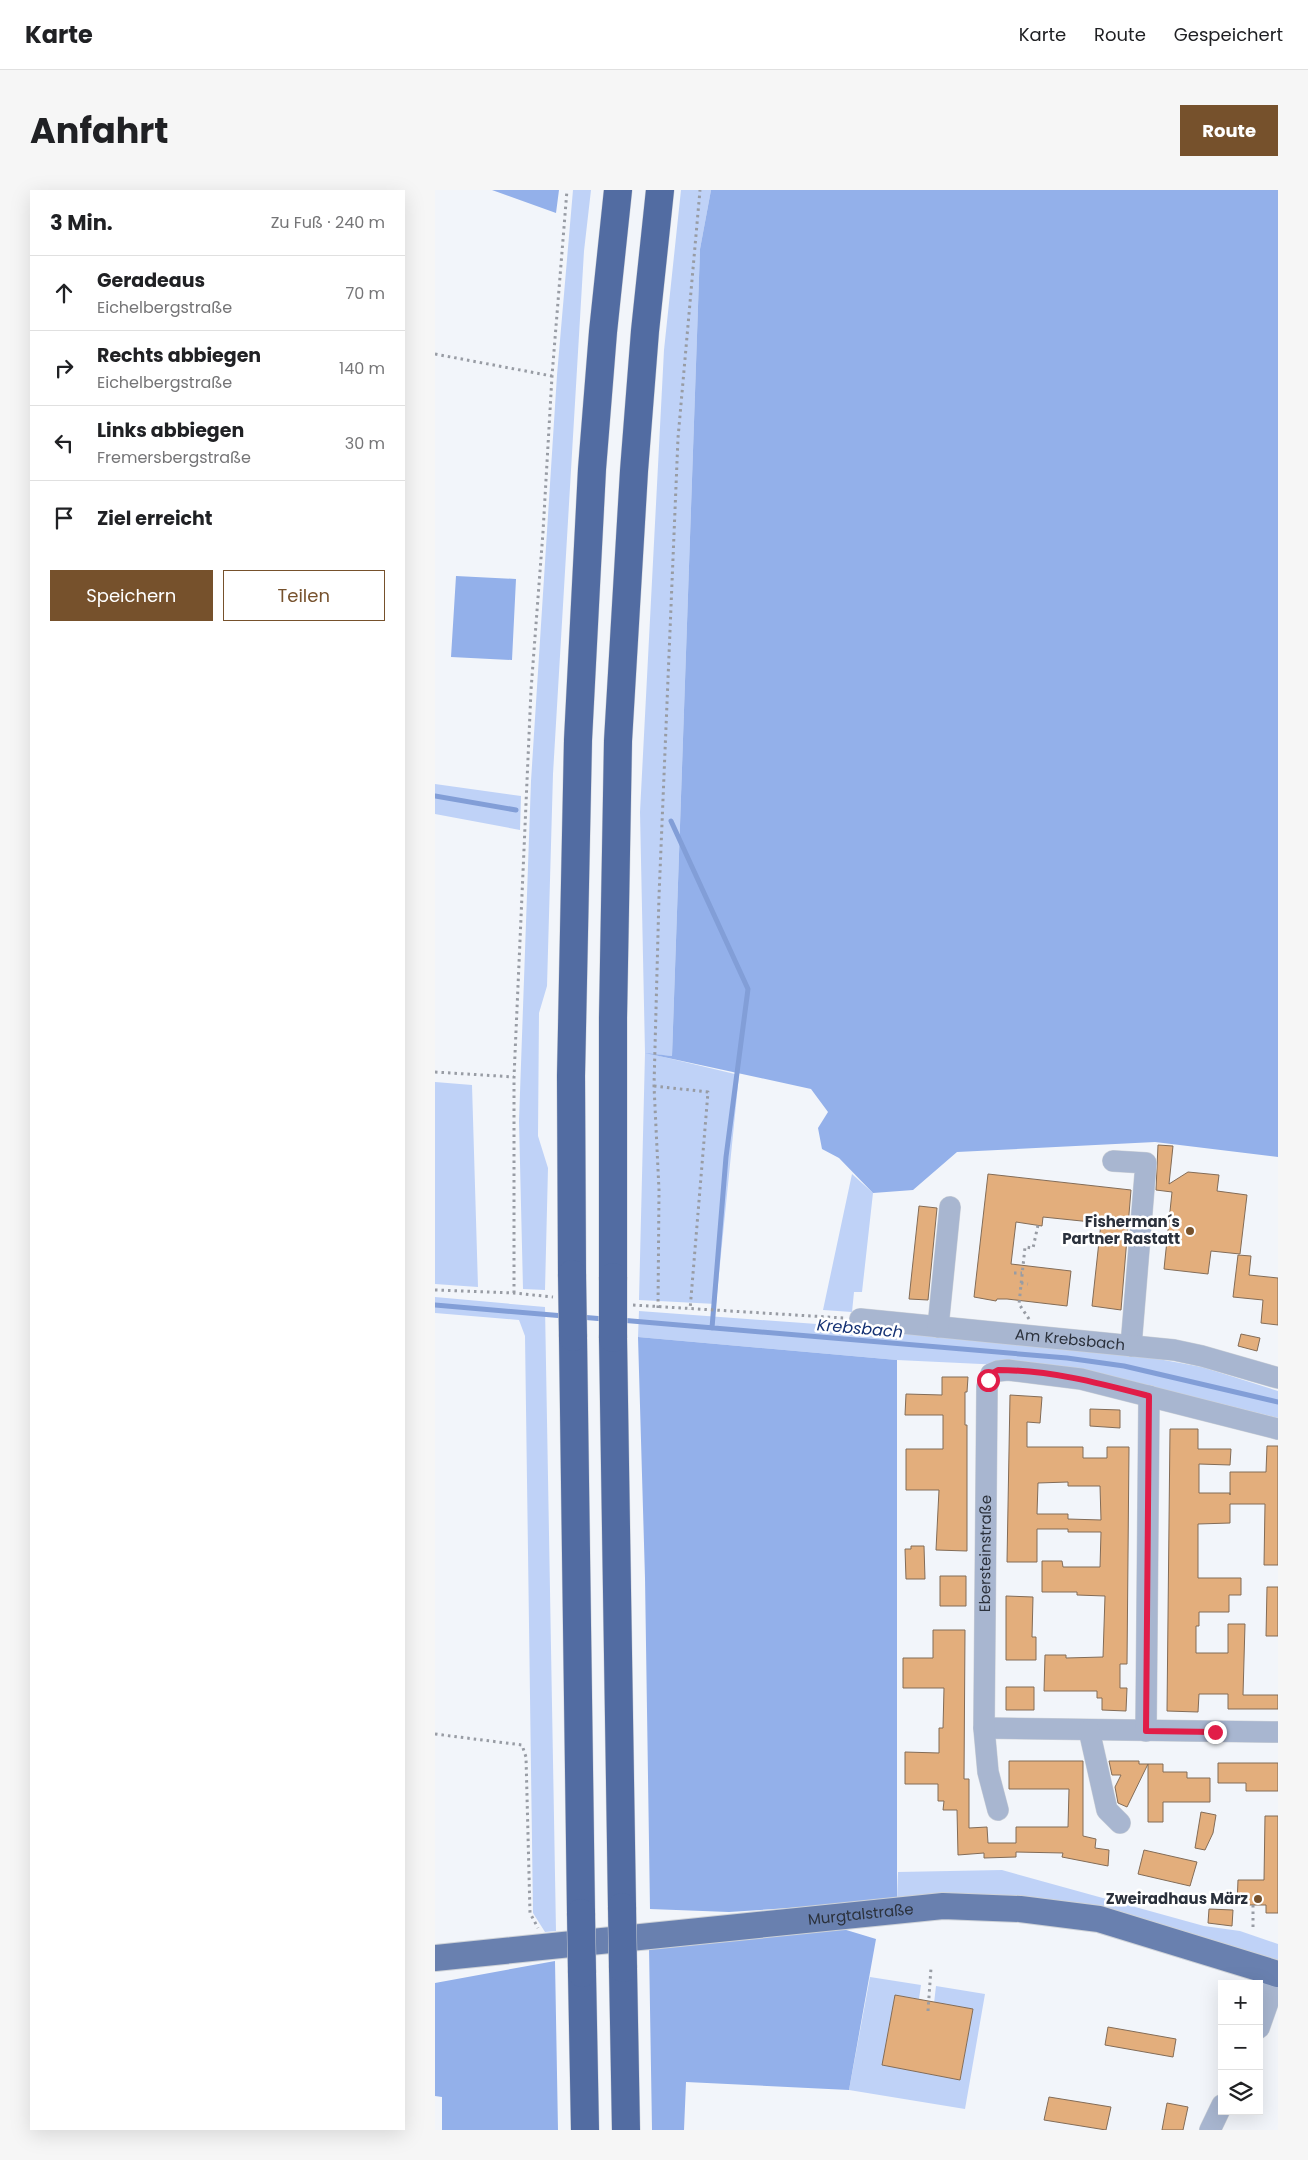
<!DOCTYPE html>
<html lang="de">
<meta charset="utf-8">
<style>
:root{--surface:#fff;--page:#f6f6f6;--text:#202124;--muted:#757577;--line:#e0e0e0;--accent:#76512c}
body{margin:0;font-family:Poppins,sans-serif;background:var(--page);color:var(--text)}
.controls{position:absolute;right:15px;bottom:15px;display:grid;overflow:hidden;border-radius:0px;box-shadow:0 5px 20px #0002}
.controls button{width:45px;height:45px;display:grid;place-items:center;padding:0;border:0;border-bottom:1px solid var(--line);background:var(--surface);color:var(--text);font:25px sans-serif}
.stop{position:absolute;width:15px;height:15px;margin:-11px;border:4px solid #e11d48;border-radius:50%;background:#fff}
.stop.end{background:#e11d48;border-color:#fff;box-shadow:0 1px 5px #0008}
.list{margin:0;padding:0;list-style:none}
h2{display:flex;justify-content:space-between;align-items:center;height:65px;margin:0;padding:0 20px;font-size:21px}
h2 small{font-size:16px;font-weight:400;color:var(--muted)}
.list li{display:grid;grid-template-columns:32px 1fr auto;gap:15px;align-items:center;box-sizing:border-box;height:75px;padding:0 20px;border-top:1px solid var(--line)}
.list b{display:block;font-size:19px;white-space:nowrap}
.list p{margin:0;font-size:16px;white-space:nowrap;color:var(--muted)}
.list em{font-size:16px;font-style:normal;color:var(--muted)}
.actions{display:flex;gap:10px;padding:15px 20px}
.actions a{flex:1;padding:11px 0;border:1px solid var(--accent);border-radius:0px;text-align:center;font-size:18px;color:var(--accent)}
.actions .main{background:var(--accent);color:#fff}
.icon{flex:none;width:28px;height:28px;fill:none;stroke:currentColor;stroke-width:2;stroke-linecap:round;stroke-linejoin:round}
.map{position:relative;flex:none;width:843px;height:1940px;overflow:hidden;border-radius:0px}
header{display:flex;align-items:center;gap:30px;box-sizing:border-box;height:70px;padding:0 25px;background:var(--surface);border-bottom:1px solid var(--line)}
header strong{font-size:24px}
nav{display:flex;gap:28px;margin-inline-start:auto;font-size:18px}
.intro{display:flex;align-items:center;justify-content:space-between;box-sizing:border-box;height:120px;padding:0 30px}
h1{margin:0;font-size:35px}
.button{padding:12px 22px;border-radius:0px;background:var(--accent);color:#fff;font-size:18px;font-weight:700}
main{display:flex;gap:30px;padding:0 30px}
aside{flex:1;background:var(--surface);border-radius:0px;box-shadow:0 5px 20px #0002}
.map>svg:first-child{display:block}
</style>
<header>
<strong>Karte</strong>
<nav><a>Karte</a><a>Route</a><a>Gespeichert</a></nav>
</header>
<div class="intro"><h1>Anfahrt</h1><a class="button">Route</a></div>
<main>
<aside>
<h2>3 Min.<small>Zu Fuß · 240 m</small></h2>
<ul class="list">
<li><svg class="icon" aria-label="ahead" viewBox="0 0 24 24"><path d="M12 20V5M6 11l6-6 6 6"/></svg><div><b>Geradeaus</b><p>Eichelbergstraße</p></div><em>70 m</em></li>
<li><svg class="icon" aria-label="right" viewBox="0 0 24 24"><path d="M7 20v-9h11M14 6l5 5-5 5"/></svg><div><b>Rechts abbiegen</b><p>Eichelbergstraße</p></div><em>140 m</em></li>
<li><svg class="icon" aria-label="left" viewBox="0 0 24 24"><path d="M17 20v-9H6M10 6l-5 5 5 5"/></svg><div><b>Links abbiegen</b><p>Fremersbergstraße</p></div><em>30 m</em></li>
<li><svg class="icon" aria-label="arrive" viewBox="0 0 24 24"><path d="M6 21V4h12l-3 4 3 4H6"/></svg><div><b>Ziel erreicht</b></div></li>
</ul>
<div class="actions"><a class="main">Speichern</a><a>Teilen</a></div>
</aside>
<div class="map">
<svg width="843" height="1940" viewBox="0 0 843 1940">
<rect width="100%" height="100%" fill="#f2f5fa"/>
<path fill="#bfd2f7" d="M138 0H156L149 61 118 584 112 796 104 823 103 946 113 978 110 1100 88 1099 84 931 96 591 122 185Z
M246 0H276L265 59 237 866 216 864 304 885 281 1114 204 1110 210 863 205 622 229 160Z
M0 594 86 606 85 640 0 624Z
M0 892 37 895 43 1097 0 1094Z
M417 984 438 1003 427 1102H419L417 1122 388 1120Z
M0 1107 110 1117 121 1741 110 1742 98 1723 90 1146 84 1130 0 1123Z
M204 1121 423 1137 696 1164 767 1177 843 1201V1228L687 1189 631 1178 462 1170 203 1147Z
M567 1680 769 1736 805 1741 843 1754V1779L765 1752 462 1711 463 1682Z
M435 1787 486 1795 484 1809 460 1805 448 1875 525 1890 538 1819 510 1814 498 1822 501 1796 550 1804 530 1919 414 1900Z"/>
<path fill="#93b0ea" d="M57 0H124L121 23Z
M276 0H843V967L720 952 522 962 478 1000 438 1003 404 968 387 959 383 938 393 922 376 899 210 863 237 866 265 59Z
M21 386 81 389 77 470 16 467Z
M203 1147 462 1170V1711L294 1722 215 1719 210 1388Z
M408 1739 441 1749 414 1900 251 1892 249 1940H217L214 1757Z
M120 1771 123 1940H7V1907L0 1906V1793Z"/>
<g fill="none" stroke-linecap="round" stroke-linejoin="round">
<path stroke="#829ed7" stroke-width="5" d="M0 606 81 620
M236 631 313 799 291 967 277 1138
M0 1115 129 1126
M145 1127 169 1129
M185 1130 632 1168 689 1176 843 1212"/>
</g>
<path fill="#e3ae7c" stroke="#836c57" fill-rule="evenodd" d="M723 955 738 956 734 994 753 982 784 985 782 1001 812 1005 805 1064 776 1061 773 1084 729 1079 737 1002 721 1000Z
M553 984 696 1000 686 1120 657 1116 666 1033 608 1027 607 1036 581 1032 576 1074 636 1081 632 1116 572 1109H562L561 1111 539 1107Z
M484 1016 502 1018 493 1110 474 1109Z
M803 1065 816 1066 814 1085 843 1088V1135L826 1133 828 1110 798 1107Z
M806 1144 825 1148 822 1161 803 1156Z
M507 1187H533L532 1202H530V1235H532V1361L501 1360 504 1300H471V1259H508V1225H470L471 1204 507 1205Z
M575 1205 607 1207 605 1233 592 1232V1257H648V1268H672V1257H694L692 1474H685V1498H692L691 1521 667 1520V1508H662V1501H609L610 1465H631V1468L668 1467 670 1406 642 1405V1402H607V1371H627L628 1377H665L666 1342H633V1339H602V1372H572ZM633 1292V1296H665L666 1330 633 1329V1324H602L603 1293Z
M655 1219 685 1220V1238L655 1236Z
M735 1239H763V1259H796L795 1275 764 1274V1303H795V1305V1282H831L832 1256H843V1375H829L830 1314H795V1333L763 1334V1388H806V1405H794V1422H764V1436H761V1463H793V1434H810L808 1505H843V1519H793V1504H764L763 1522 732 1521Z
M476 1356H489L490 1389H471L470 1359H476Z
M505 1386H531V1416H505Z
M832 1397H843V1446H831Z
M571 1406 598 1407 597 1447H601V1470H571Z
M498 1440H530L529 1589H534V1638L552 1637 553 1653H581V1637H633L634 1599H574V1571H648V1646L661 1649 660 1658 674 1660 673 1676 627 1667 628 1663 581 1662V1667L549 1668V1663L523 1665 522 1620H508L509 1611H503V1594H470V1562L504 1563V1538H508L509 1498H468V1468H498Z
M571 1497H599V1520H571Z
M674 1571H704V1574H728V1582H752V1588H775V1612H728V1632H713V1574L692 1617 683 1613 680 1597 686 1585H677Z
M783 1573H843V1601H811V1593H783Z
M766 1622 781 1625 778 1643 770 1660 760 1658Z
M830 1626H843V1723H831V1715H802L803 1690H829Z
M709 1660 762 1672 755 1696 703 1684Z
M774 1719 798 1720 797 1736 773 1733Z
M460 1805 538 1819 525 1890 447 1875Z
M673 1837 741 1849 738 1867 670 1855Z
M614 1907 676 1917 671 1940 609 1930Z
M732 1913 753 1917 748 1940H727Z"/>
<g fill="none" stroke-linecap="round" stroke-linejoin="round">
<g stroke="#ced2d8" stroke-width="22">
<g id="minor">
<path d="M678 971 711 973 696 1156"/>
<path id="s1" d="M425 1129 739 1160 767 1166 843 1188"/>
<path d="M503 1137 515 1017"/>
<path d="M549 1538 843 1542"/>
<path d="M654 1540 672 1620 685 1633"/>
<path d="M711 1541 714 1206"/>
<path id="s2" d="M563 1620 553 1582 549 1538 552 1197 556 1184 563 1181 573 1180 646 1189 843 1239"/>
<path d="M824 1838 843 1784"/>
<path d="M775 1940 787 1915"/>
</g>
</g>
<g stroke="#ced2d8" stroke-width="28">
<g id="major">
<path id="s3" d="M0 1768 508 1716 585 1719 664 1729 843 1784"/>
</g>
</g>
<g stroke="#ced2d8" stroke-width="29">
<path id="highway" d="M137 1084 136 886 143 550 157 279 168 142 183 0
M178 1087V828L183 551 199 281 210 141 225 0
M138 1147 146 1723
M178 1148 187 1717
M188 1778 191 1940
M147 1783 150 1940"/>
</g>
<path stroke="#989ca4" stroke-width="3" stroke-dasharray="2.5 4" stroke-linecap="butt" d="M0 164 117 186
M0 882 79 887
M219 896 273 902 255 1120
M579 1083H587
M586 1093 593 1094
M0 1100 79 1103 118 1107
M79 1103V887L96 500 108 342 117 186 132 0
M198 1115 409 1128
M223 1118 224 1000 219 896 224 706 243 248 265 0
M594 1129 584 1114 590 1057 598 1058 603 1035
M0 1544 87 1555 91 1567 95 1723 103 1738
M818 1737V1715
M493 1821 496 1778"/>
<use href="#minor" stroke="#a8b6d0" stroke-width="21"/>
<use href="#major" stroke="#6980af" stroke-width="26"/>
<use href="#highway" stroke="#526ca2" stroke-width="28"/>
<g stroke="#ced2d8" stroke-width="29" stroke-linecap="butt">
<path id="highway-bridge" d="M137 1084 138 1147
M178 1087V1148
M187 1717 188 1778
M146 1723 147 1783"/>
</g>
<use href="#highway-bridge" stroke="#526ca2" stroke-width="28"/>
</g>
<g fill="none" stroke-linecap="round" stroke-linejoin="round">
<path stroke="#e11d48" stroke-width="6" d="M553 1190 556 1184 563 1180C615 1180 664 1193 714 1206L711 1541 780 1542"/>
</g>
<g fill="#76512c" stroke="#fff" stroke-width="2">
<circle cx="755" cy="1041" r="5"/>
<circle cx="823" cy="1709" r="5"/>
</g>
<g text-anchor="middle" stroke-width="5" stroke-linejoin="round" paint-order="stroke">
<g font-size="15" font-weight="bold" fill="#2b313c" stroke="#fff" text-anchor="end">
<text x="745" y="1037">Fisherman´s<tspan x="745" dy="17">Partner Rastatt</tspan></text>
<text x="813" y="1714">Zweiradhaus März</text>
</g>
<g font-size="15" fill="#2b313c" stroke="#fff">
<text dy="5" stroke="none"><textPath href="#s1" startOffset="211">Am Krebsbach</textPath></text>
<text dy="5" stroke="none"><textPath href="#s2" startOffset="258">Ebersteinstraße</textPath></text>
<text dy="5" stroke="none"><textPath href="#s3" startOffset="428">Murgtalstraße</textPath></text>
</g>
<g font-size="16" font-style="italic" fill="#153274" stroke="#fff">
<text transform="translate(425 1138) rotate(5)" y="6">Krebsbach</text>
</g>
</g>
</svg>
<div class="controls">
<button>+</button>
<button>−</button>
<button><svg class="icon" aria-label="layers" viewBox="0 0 24 24"><path d="M12 4l9 5-9 5-9-5zM3 14l9 5 9-5"/></svg></button>
</div>
<div class="stop" style="left:553px;top:1190px"></div>
<div class="stop end" style="left:780px;top:1542px"></div>
</div>
</main>
